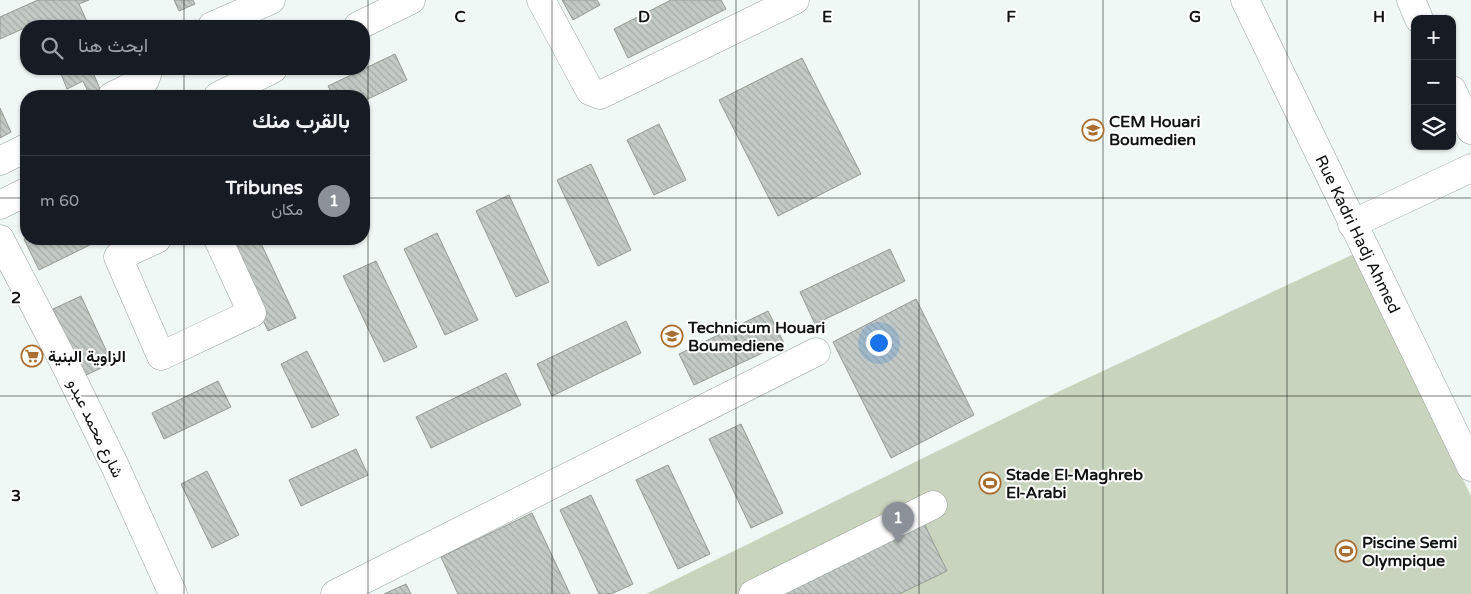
<!DOCTYPE html>
<html lang="ar">
<meta charset="utf-8">
<style>
:root{--surface:#171b24;--page:#20242c;--text:#f1f3f6;--muted:#9ea1a6;--line:#363941;--accent:#8c9099}
body{margin:0;font-family:"Varela Round",Vazirmatn,sans-serif;background:var(--page);color:var(--text);direction:rtl}
.controls{position:absolute;right:15px;top:15px;display:grid;overflow:hidden;border-radius:10px;box-shadow:0 1px 4px #0004}
.controls button{width:45px;height:45px;display:grid;place-items:center;padding:0;border:0;border-bottom:1px solid var(--line);background:var(--surface);color:var(--text);font:25px sans-serif}
.you{position:absolute;left:878px;top:342px;width:18px;height:18px;margin:-12px;border:4px solid #fff;border-radius:50%;background:#1a73e8;box-shadow:0 0 0 8px #1a73e833}
.badge{display:grid;place-items:center;width:32px;height:32px;border-radius:50%;background:var(--accent);color:#fff;font-size:16px;font-weight:700}
.pin{position:absolute;translate:-50% -41px;filter:drop-shadow(0 1px 2px #0008)}
.pin::after{content:'';position:absolute;top:26px;width:18px;height:15px;background:inherit;clip-path:polygon(0 0,100% 0,50% 100%)}
.list{margin:0;padding:0;list-style:none}
h2{display:flex;justify-content:space-between;align-items:center;height:65px;margin:0;padding:0 20px;font-size:21px}
h2 small{font-size:16px;font-weight:400;color:var(--muted)}
.list li{display:grid;grid-template-columns:32px 1fr auto;gap:15px;align-items:center;box-sizing:border-box;height:90px;padding:0 20px;border-top:1px solid var(--line)}
.list b{display:block;font-size:19px;white-space:nowrap}
.list p{margin:0;font-size:16px;white-space:nowrap;color:var(--muted)}
.list em{font-size:16px;font-style:normal;color:var(--muted)}
.icon{flex:none;width:28px;height:28px;fill:none;stroke:currentColor;stroke-width:2;stroke-linecap:round;stroke-linejoin:round}
.map{position:relative;flex:none;width:1471px;height:594px;overflow:hidden;direction:ltr}
.search{position:absolute;background:var(--surface);box-shadow:0 1px 4px #0004;left:20px;top:20px;width:350px;height:55px;display:flex;align-items:center;gap:12px;box-sizing:border-box;padding:0 18px;border-radius:20px;color:var(--muted);font-size:19px}
.panel{position:absolute;background:var(--surface);box-shadow:0 1px 4px #0004;left:20px;top:90px;width:350px;height:155px;border-radius:20px;direction:rtl}
.map>svg:first-child{display:block}
</style>
<div class="map">
<svg width="1471" height="594" viewBox="0 0 1471 594">
<defs>
<pattern id="building-back-hatch" width="6" height="6" patternUnits="userSpaceOnUse" patternTransform="scale(1.25)"><rect width="6" height="6" fill="#c3c9c4"/><path d="M-1 5l2 2M0 0l6 6M5-1l2 2" fill="none" stroke="#a6aca7"/></pattern>
</defs>
<rect width="100%" height="100%" fill="#eff8f4"/>
<path fill="#c9d4be" d="M1354 254 1471 496V594H646L1062 390Z"/>
<path fill="url(#building-back-hatch)" stroke="#959b95" d="M38 0H89L79 4 89 26H40L38 22 0 39V17Z
M174 0H193L195 4 179 11Z
M562 0H597L600 5 573 20Z
M671 0H721L726 9 628 58 614 29Z
M395 54 407 80 364 101V96H333L328 86Z
M802 58 861 174 778 216 719 100Z
M59 69H108L94 75 100 89 89 94 83 81 67 89Z
M0 108 11 132 0 138Z
M659 124 686 180 654 195 627 140Z
M591 164 631 250 598 266 557 180Z
M509 195 549 282 516 297 476 211Z
M437 233 478 320 445 335 404 249Z
M26 238V239H102L39 270 24 239Z
M226 239H259L296 318 268 331Z
M890 249 905 281 815 324 800 292Z
M376 261 417 347 384 362 343 276Z
M81 296 112 363 84 376 53 309Z
M916 299 974 415 891 458 833 342Z
M768 311 784 343 694 385 679 354Z
M626 321 641 353 552 396 537 364Z
M307 351 339 415 312 428 281 364Z
M506 373 521 405 431 448 416 417Z
M218 381 231 407 164 439 152 413Z
M741 424 783 513 751 528 709 439Z
M356 449 368 475 301 506 289 480Z
M668 465 710 554 678 569 636 480Z
M207 471 239 535 212 548 181 484Z
M591 495 633 584 611 594H599L560 510Z
M532 513 570 594H458L441 557Z
M920 515 947 571 899 594H757Z
M406 584 411 594H384Z"/>
<g fill="none" stroke-linecap="round" stroke-linejoin="round">
<g stroke="#99a19e" stroke-width="29">
<g id="minor">
<path d="M541 0 590 91 600 95 795 0"/>
<path id="s1" d="M1245 0 1471 467"/>
<path d="M1411 0 1419 19"/>
<path d="M212 26 271 0"/>
<path d="M358 26 411 0"/>
<path d="M1452 90 1471 130"/>
<path d="M112 96 145 80 149 69"/>
<path d="M218 96 273 69"/>
<path d="M0 161 26 148"/>
<path d="M0 205 26 192"/>
<path d="M1352 224 1471 168"/>
<path d="M0 239 65 364 115 466 173 594"/>
<path d="M157 239 118 257 161 356 252 313 218 239"/>
<path d="M335 594 816 352"/>
<path d="M753 594 933 505"/>
</g>
</g>
<use href="#minor" stroke="#fff" stroke-width="28"/>
</g>
<path fill="none" stroke="#0f1211" stroke-width="1" stroke-opacity="0.55" d="M184 0V26M368 0V594M552 0V594M736 0V594M919 0V594M1103 0V594M1287 0V594M184 69V96M0 198H26M364 198H1471M184 239V594M0 396H1471"/>
<defs>
<g id="school-ring" transform="scale(1.125)"><circle r="9.5" fill="#fff" stroke="#aa6e31" stroke-width="1.5"/><path d="M0-5L7-2L0 1L-7-2ZM-4 1L0 2.5L4 1V4Q0 6-4 4Z" fill="#aa6e31"/></g>
<g id="supermarket-ring" transform="scale(1.125)"><circle r="9.5" fill="#fff" stroke="#aa6e31" stroke-width="1.5"/><path d="M-6-5.5h2.5l.6 2H6L4.5 2H-2.5L-4.4-4H-6ZM-1.5 3.2a1.3 1.3 0 1 0 .1 0ZM3 3.2a1.3 1.3 0 1 0 .1 0Z" fill="#aa6e31"/></g>
<g id="stadium-ring" transform="scale(1.125)"><circle r="9.5" fill="#fff" stroke="#aa6e31" stroke-width="1.5"/><path d="M0-5a6.5 5 0 1 0 0 10a6.5 5 0 1 0 0-10ZM-3.5-1.8h7v3.6h-7Z" fill="#aa6e31"/></g>
</defs>
<g fill-rule="evenodd">
<use href="#school-ring" x="1093" y="130"/>
<use href="#school-ring" x="672" y="336"/>
<use href="#supermarket-ring" x="32" y="356"/>
<use href="#stadium-ring" x="990" y="483"/>
<use href="#stadium-ring" x="1346" y="551"/>
</g>
<g text-anchor="middle" stroke-width="4" stroke-linejoin="round" paint-order="stroke">
<g font-size="16" font-weight="bold" fill="#0f1211" stroke="#fff" text-anchor="start">
<text x="1109" y="127">CEM Houari<tspan x="1109" dy="18">Boumedien</tspan></text>
<text x="688" y="333">Technicum Houari<tspan x="688" dy="18">Boumediene</tspan></text>
<text x="48" y="362">الزاوية البنية</text>
<text x="1006" y="480">Stade El-Maghreb<tspan x="1006" dy="18">El-Arabi</tspan></text>
<text x="1362" y="548">Piscine Semi<tspan x="1362" dy="18">Olympique</tspan></text>
</g>
<g font-size="16" fill="#0f1211" stroke="#fff">
<text dy="6" stroke="none"><textPath href="#s1" startOffset="260">Rue Kadri Hadj Ahmed</textPath></text>
<text transform="translate(96 428) rotate(64)" y="6">شارع محمد عبدو</text>
</g>
</g>
<g font-size="16" text-anchor="middle" font-weight="bold" fill="#0f1211" stroke="#fff" stroke-width="4" stroke-linejoin="round" paint-order="stroke">
<text x="460" y="22">C</text>
<text x="644" y="22">D</text>
<text x="827" y="22">E</text>
<text x="1011" y="22">F</text>
<text x="1195" y="22">G</text>
<text x="1379" y="22">H</text>
<text x="16" y="303">2</text>
<text x="16" y="501">3</text>
</g>
</svg>
<div class="controls">
<button>+</button>
<button>−</button>
<button><svg class="icon" aria-label="layers" viewBox="0 0 24 24"><path d="M12 4l9 5-9 5-9-5zM3 14l9 5 9-5"/></svg></button>
</div>
<div class="you"></div>
<div class="pin badge" style="left:898px;top:543px">1</div>
<div class="search"><svg class="icon" aria-label="search" viewBox="0 0 24 24"><circle cx="10" cy="10" r="6"/><path d="M15 15l6 6"/></svg>ابحث هنا</div>
<section class="panel">
<h2>بالقرب منك<small></small></h2>
<ul class="list">
<li><span class="badge">1</span><div><b>Tribunes</b><p>مكان</p></div><em>60 m</em></li>
</ul>
</section>
</div>
